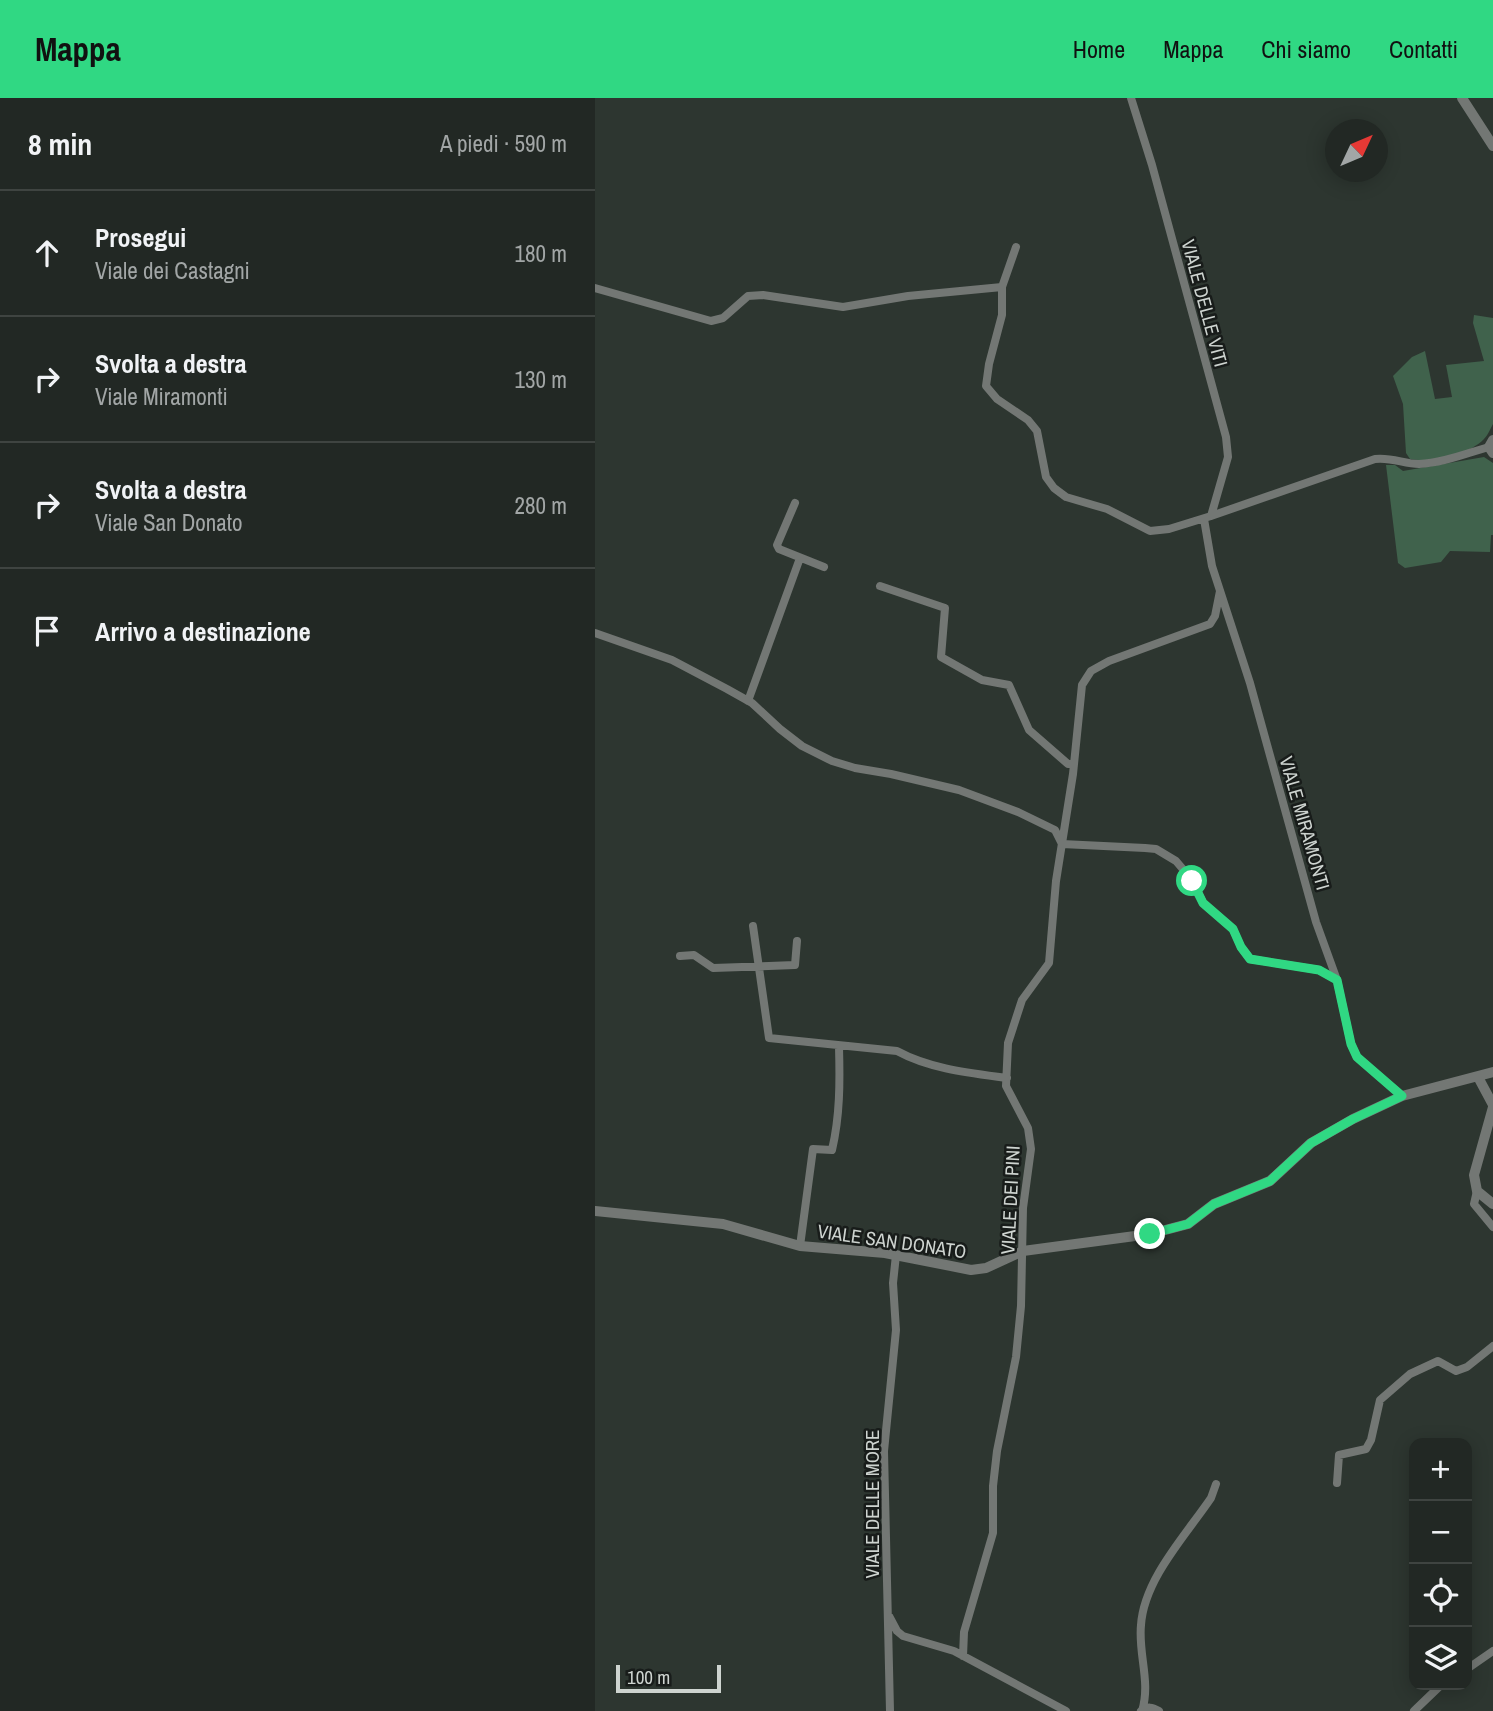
<!DOCTYPE html>
<html lang="it">
<meta charset="utf-8">
<style>
:root{--surface:#222824;--page:#2e3431;--text:#f1f3f6;--muted:#a2a6a6;--line:#3f4441;--accent:#30d883}
body{margin:0;font-family:"Archivo Narrow",sans-serif;background:var(--page);color:var(--text)}
.controls{position:absolute;right:21px;bottom:21px;display:grid;overflow:hidden;border-radius:14px;box-shadow:0 4px 18px #0003}
.controls button{width:63px;height:63px;display:grid;place-items:center;padding:0;border:0;border-bottom:2px solid var(--line);background:var(--surface);color:var(--text);font:35px sans-serif}
.compass{position:absolute;left:730px;top:21px;width:63px;height:63px;border-radius:50%;background:var(--surface);box-shadow:0 4px 18px #0003;rotate:46deg}
.scale{position:absolute;left:21px;bottom:18px;width:105px;box-sizing:border-box;padding-left:7px;border:4px solid #ced4d0;border-top:0;font-size:19px;line-height:24px;white-space:nowrap;color:#ced4d0;-webkit-text-stroke:5px #181c1a;paint-order:stroke}
.stop{position:absolute;width:21px;height:21px;margin:-16px;border:5px solid #30d883;border-radius:50%;background:#fff}
.stop.end{background:#30d883;border-color:#fff;box-shadow:0 2px 7px #0008}
.list{margin:0;padding:0;list-style:none}
h2{display:flex;justify-content:space-between;align-items:center;height:91px;margin:0;padding:0 28px;font-size:30px}
h2 small{font-size:23px;font-weight:400;color:var(--muted)}
.list li{display:grid;grid-template-columns:46px 1fr auto;gap:21px;align-items:center;box-sizing:border-box;height:126px;padding:0 28px;border-top:2px solid var(--line)}
.list b{display:block;font-size:26px;white-space:nowrap}
.list p{margin:0;font-size:23px;white-space:nowrap;color:var(--muted)}
.list em{font-size:23px;font-style:normal;color:var(--muted)}
.icon{flex:none;width:38px;height:38px;fill:none;stroke:currentColor;stroke-width:2;stroke-linecap:round;stroke-linejoin:round}
.map{position:relative;flex:none;width:898px;height:1613px;overflow:hidden}
header{display:flex;align-items:center;gap:42px;box-sizing:border-box;height:98px;padding:0 35px;background:var(--accent);color:#111}
header strong{font-size:33px}
nav{display:flex;gap:38px;margin-inline-start:auto;font-size:24px}
main{display:flex}
aside{flex:1;background:var(--surface)}
.map>svg:first-child{display:block}
</style>
<header>
<strong>Mappa</strong>
<nav><a>Home</a><a>Mappa</a><a>Chi siamo</a><a>Contatti</a></nav>
</header>
<main>
<aside>
<h2>8 min<small>A piedi · 590 m</small></h2>
<ul class="list">
<li><svg class="icon" aria-label="ahead" viewBox="0 0 24 24"><path d="M12 20V5M6 11l6-6 6 6"/></svg><div><b>Prosegui</b><p>Viale dei Castagni</p></div><em>180 m</em></li>
<li><svg class="icon" aria-label="right" viewBox="0 0 24 24"><path d="M7 20v-9h11M14 6l5 5-5 5"/></svg><div><b>Svolta a destra</b><p>Viale Miramonti</p></div><em>130 m</em></li>
<li><svg class="icon" aria-label="right" viewBox="0 0 24 24"><path d="M7 20v-9h11M14 6l5 5-5 5"/></svg><div><b>Svolta a destra</b><p>Viale San Donato</p></div><em>280 m</em></li>
<li><svg class="icon" aria-label="arrive" viewBox="0 0 24 24"><path d="M6 21V4h12l-3 4 3 4H6"/></svg><div><b>Arrivo a destinazione</b></div></li>
</ul>
</aside>
<div class="map">
<svg width="898" height="1613" viewBox="0 0 898 1613">
<rect width="100%" height="100%" fill="#2d3630"/>
<path fill="#40624c" d="M879 217 898 220V326C895 331 893 337 889 341 874 357 836 365 815 361L811 355 808 306 798 278 817 259 830 253 840 301 857 299 851 267 889 263 878 225Z
M889 359 898 365V437H896L895 454 855 453 846 464 810 470 803 465 791 367H800L808 373Z"/>
<g fill="none" stroke-linecap="round" stroke-linejoin="round">
<path stroke="#737774" stroke-width="8" d="M536 0 557 67 631 339 633 359 616 418
M421 149 407 189V217L394 266 391 288 402 301 433 322 442 333 451 379 459 390 471 399 512 411 555 433 574 431 616 418 780 361C797 359 809 366 824 366 848 365 872 355 894 349
M0 190 116 223 128 220 153 198 168 197 248 209 313 198 407 189
M200 405 182 447 184 451 229 469
M609 421 617 468 655 585 721 824 742 882 756 946 762 959 807 998
M285 488 350 510 346 559 387 582 414 587 434 632 473 666H479
M0 535 77 562 132 591 157 605 185 631 207 648 237 663 260 670 296 676 364 692 423 714 460 732 467 746
M153 603 205 460
M467 746 550 750 561 751 581 763 598 783 608 805 638 831 646 849 655 861 724 872 742 882
M158 828 174 940 302 953C335 971 375 975 412 980
M85 858 99 857 118 870 200 867 202 843
M882 1093 879 1106 898 1129
M205 1148 218 1051 237 1052C245 1018 245 984 244 949
M742 1385 744 1357 771 1351 776 1342 785 1302 815 1276 843 1263 861 1273 872 1269 898 1248
M294 1518 302 1533 308 1538 359 1553 471 1613
M368 1558 369 1534 398 1435V1388L402 1353 421 1259 426 1208 428 1110 436 1051 433 1030 411 988 413 945 427 902 454 865 461 783 478 676 487 587 496 573 514 563 615 526 620 518 625 493
M872 1571 898 1553
M295 1613 289 1353 301 1232 298 1185 301 1157
M546 1613C553 1608 557 1609 564 1613
M547 1613C556 1584 543 1556 546 1527 549 1481 591 1437 616 1400L621 1386
M819 1613 846 1587"/>
<path stroke="#737774" stroke-width="10" d="M867 0 898 48
M898 342 894 349 898 355
M883 979 898 1007
M898 1009 879 1077 882 1093 898 1106
M0 1113 128 1126 205 1148 290 1155 376 1172 391 1170 428 1153 555 1136 593 1126 619 1106 675 1083 716 1045 758 1021 807 998 898 974"/>
</g>
<g fill="none" stroke-linecap="round" stroke-linejoin="round">
<path stroke="#30d883" stroke-width="9" d="M555 1136 593 1126 619 1106 675 1083 716 1045 758 1021 807 998 762 959 756 946 742 882 724 872 655 861 646 849 638 831 608 805 597 783"/>
</g>
<g text-anchor="middle" stroke-width="5" stroke-linejoin="round" paint-order="stroke">
<g font-size="19" fill="#ced4d0" stroke="#181c1a">
<text transform="translate(610 205) rotate(75)" y="7">VIALE DELLE VITI</text>
<text transform="translate(710 725) rotate(74)" y="7">VIALE MIRAMONTI</text>
<text transform="translate(415 1102) rotate(-87)" y="7">VIALE DEI PINI</text>
<text transform="translate(297 1143) rotate(8)" y="7">VIALE SAN DONATO</text>
<text transform="translate(277 1406) rotate(-90)" y="7">VIALE DELLE MORE</text>
</g>
</g>
</svg>
<div class="controls">
<button>+</button>
<button>−</button>
<button><svg class="icon" aria-label="locate" viewBox="0 0 24 24"><circle cx="12" cy="12" r="6"/><path d="M12 2v4M12 18v4M2 12h4M18 12h4"/></svg></button>
<button><svg class="icon" aria-label="layers" viewBox="0 0 24 24"><path d="M12 4l9 5-9 5-9-5zM3 14l9 5 9-5"/></svg></button>
</div>
<svg class="compass" viewBox="-18 -18 36 36"><path d="M0-13l5 13h-10z" fill="#e53935"/><path d="M0 13l5-13h-10z" fill="#a2a6a6"/></svg>
<div class="scale">100 m</div>
<div class="stop" style="left:597px;top:783px"></div>
<div class="stop end" style="left:555px;top:1136px"></div>
</div>
</main>
